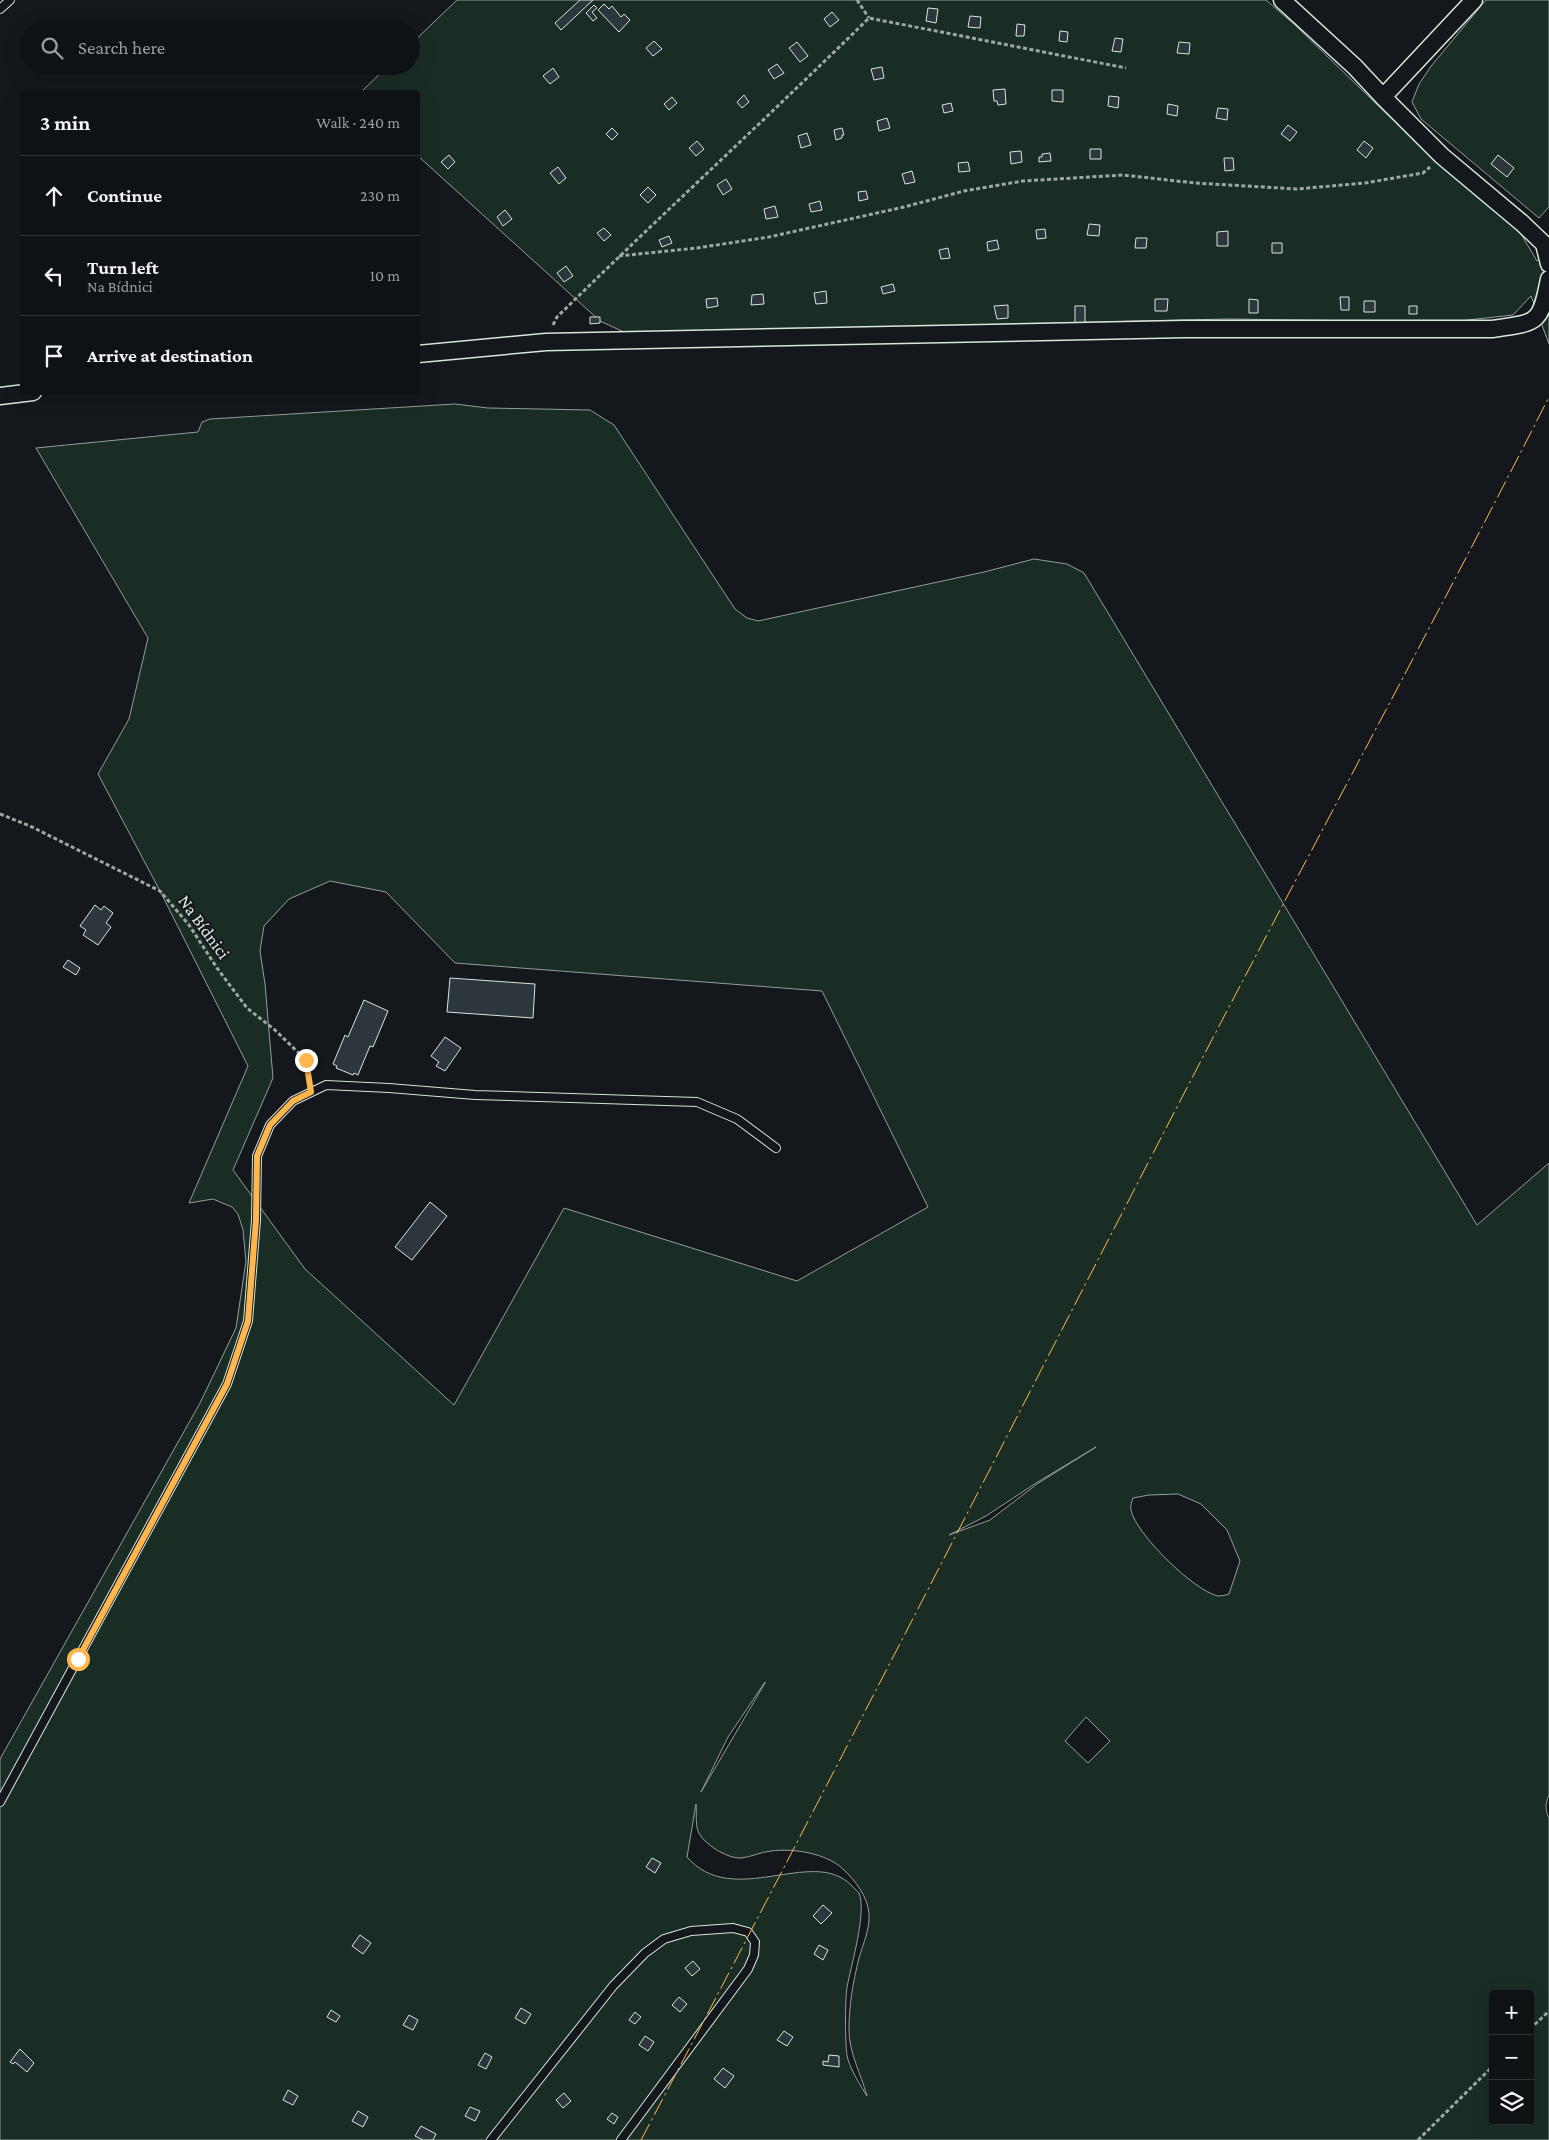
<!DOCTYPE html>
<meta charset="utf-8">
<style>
:root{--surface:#0f1215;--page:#1d2022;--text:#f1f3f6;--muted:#9b9ea0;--line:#2f3234}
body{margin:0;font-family:"Crimson Pro",serif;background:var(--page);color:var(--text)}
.controls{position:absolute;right:15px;bottom:15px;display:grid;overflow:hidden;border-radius:5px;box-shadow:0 5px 20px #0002}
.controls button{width:45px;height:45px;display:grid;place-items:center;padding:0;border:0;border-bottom:1px solid var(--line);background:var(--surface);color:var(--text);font:25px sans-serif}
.stop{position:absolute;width:15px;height:15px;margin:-11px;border:4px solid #ffb74d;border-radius:50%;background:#fff}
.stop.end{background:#ffb74d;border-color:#fff;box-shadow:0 1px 5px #0008}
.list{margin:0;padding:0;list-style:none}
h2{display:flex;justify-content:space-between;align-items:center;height:65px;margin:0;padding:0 20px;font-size:21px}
h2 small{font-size:16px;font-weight:400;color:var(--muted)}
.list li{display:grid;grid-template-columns:32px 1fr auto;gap:15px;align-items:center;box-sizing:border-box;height:80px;padding:0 20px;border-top:1px solid var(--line)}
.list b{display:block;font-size:19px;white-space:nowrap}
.list p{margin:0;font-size:16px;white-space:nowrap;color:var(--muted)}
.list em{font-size:16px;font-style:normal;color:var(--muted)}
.icon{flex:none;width:28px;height:28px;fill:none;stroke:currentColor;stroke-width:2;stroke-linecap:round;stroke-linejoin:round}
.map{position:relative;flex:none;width:1549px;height:2140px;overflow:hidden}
.search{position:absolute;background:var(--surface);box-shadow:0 5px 20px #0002;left:20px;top:20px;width:400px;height:55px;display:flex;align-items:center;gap:12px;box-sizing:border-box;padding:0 18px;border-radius:28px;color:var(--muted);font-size:19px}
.panel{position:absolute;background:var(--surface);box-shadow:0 5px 20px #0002;left:20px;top:90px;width:400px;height:305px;border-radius:5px}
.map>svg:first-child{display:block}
</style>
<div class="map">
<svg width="1549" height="2140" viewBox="0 0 1549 2140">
<rect width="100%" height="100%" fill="#14181c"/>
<path fill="#1a2d24" stroke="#939e99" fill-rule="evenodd" d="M457 0H1266L1295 25 1427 153 1518 229 1537 261 1549 248V344L1531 296 1513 315 1450 322 1227 319 626 333 600 321 418 156V92H361L388 66H411V44Z
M1486 0H1549V207L1539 218 1421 119 1412 102 1419 84 1432 65Z
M455 404 488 408 590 410 614 425 735 609 747 618 758 621 984 572 1034 559 1067 564 1084 573 1477 1225 1549 1163V1795C1545 1804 1545 1810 1549 1818V2140H0V1759L200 1403 236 1328 246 1261 243 1230 238 1214 232 1207 213 1199 189 1203 248 1066 160 891 98 774 129 719 148 638 36 448 198 432 202 422 210 419ZM330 881 386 892 455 963 822 991 928 1207 797 1281 564 1208 454 1405 305 1269 233 1170 273 1078 265 984 260 951 264 926 289 899ZM1096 1447 1037 1484 990 1520 949 1535 986 1516 1036 1483ZM1178 1494 1201 1504 1227 1530 1240 1561 1229 1594C1226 1595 1222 1596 1218 1596 1194 1591 1135 1533 1131 1510 1130 1506 1132 1501 1133 1498L1149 1495ZM765 1682V1683L701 1792 728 1737ZM1086 1717 1110 1741 1088 1763 1065 1741ZM696 1804C697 1813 695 1822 698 1831 703 1844 728 1859 741 1858 751 1857 761 1852 771 1851 793 1848 826 1853 843 1869 855 1880 868 1897 869 1914 870 1929 863 1944 859 1958 853 1982 849 2005 849 2030 849 2053 861 2074 867 2096 861 2087 848 2065 847 2055 845 2042 845 2000 847 1987 851 1966 867 1912 859 1893 857 1891 853 1887 851 1885 812 1846 733 1910 687 1857ZM1493 1994H1530V2121H1493Z"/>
<path fill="#2c363c" stroke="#d8e6dc" d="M580 0H593L561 30 555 23Z
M604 4 609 9 612 6 621 17 624 14 630 20 619 32 598 10Z
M594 5 597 8 592 12 597 18 593 21 586 13Z
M928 8 938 9 936 23 926 21Z
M832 12 839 20 830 27 824 19Z
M970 16 981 17 980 28 968 27Z
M1017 24 1025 25 1024 36H1016Z
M1060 31 1068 32 1067 42 1059 41Z
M1115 38 1123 39 1121 52 1112 51Z
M654 41 662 49 653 56 646 48Z
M797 42 808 56 800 62 789 48Z
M1179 42 1190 43 1189 54 1177 53Z
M777 64 784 73 774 79 768 70Z
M882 67 884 78 874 80 871 69Z
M553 68 559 77 550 84 543 76Z
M1005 89 1006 104 998 105 997 101H994L993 90Z
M1052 90H1063V102L1052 101Z
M744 95 749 102 742 108 737 102Z
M1109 96 1119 97 1118 108 1108 106Z
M672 97 677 103 669 110 664 104Z
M951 103 953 111 944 113 942 105Z
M1168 104 1178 106 1177 116 1167 114Z
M1218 108 1228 109 1227 120 1216 118Z
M887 118 890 128 879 131 877 121Z
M1288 125 1297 132 1290 141 1281 134Z
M612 128 618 134 612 140 606 134Z
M842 128 844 135H842V138L836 140 834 130Z
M807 133 811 145 801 148 798 136Z
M697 141 704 149 696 156 689 148Z
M1364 141 1373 148 1366 158 1357 150Z
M1090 149H1101V159H1090Z
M1021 151 1022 162 1011 164 1010 152Z
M1050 153 1051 161 1039 162V157H1042V154Z
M449 155 455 162 448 169 441 162Z
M1498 155 1514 168 1507 177 1491 164Z
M1224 158H1233L1234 170 1225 171Z
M968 162 970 171 959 172 958 163Z
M558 167 566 178 559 184 550 173Z
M912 171 915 182 905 184 902 174Z
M726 179 732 189 723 195 717 185Z
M648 187 656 195 648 203 640 195Z
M866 191 868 199 859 201 858 192Z
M820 201 822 210 811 212 809 204Z
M775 206 778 217 766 219 764 209Z
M505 210 512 219 503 226 497 217Z
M1089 224 1100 225 1099 236 1087 235Z
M604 228 611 235 604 241 597 233Z
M1045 229 1046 238 1037 239 1036 230Z
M1228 231V246H1217V232Z
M669 236 672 243 662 247 659 240Z
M1136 238H1147L1146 248H1135Z
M997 240 999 249 988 251 987 242Z
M1272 243H1282V253H1272Z
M948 248 950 258 941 259 939 250Z
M566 266 573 276 564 282 557 273Z
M893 284 895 291 883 294 881 287Z
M826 291 827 303 816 304 814 293Z
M763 294 764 304 751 305 752 295Z
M1340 297H1349V310H1341Z
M717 298 718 306 707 308 706 299Z
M1155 299H1168L1167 311H1155Z
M1249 299 1258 300V313H1249Z
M1364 301H1375V312H1364Z
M1008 305V318L997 319 994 306Z
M1075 306H1085V323H1075Z
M1409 306H1417V314H1409Z
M590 317H600V323L590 324Z
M95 905 101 910 104 906 113 913 106 923 111 927 98 945 83 935 86 930 80 926Z
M68 960 80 968 76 975 63 967Z
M450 978 535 984 533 1018 447 1012Z
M364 1000 388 1011 373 1047 370 1046 358 1075 354 1073 353 1075 336 1068 337 1066 333 1064 345 1035 348 1037Z
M445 1037 461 1048 445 1071 436 1066 439 1062 431 1056Z
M430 1202 447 1216 412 1260 395 1247Z
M652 1858 661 1863 655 1873 646 1867Z
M823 1905 832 1913 821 1924 813 1916Z
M360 1935 371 1943 363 1954 352 1946Z
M819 1945 828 1950 823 1960 814 1954Z
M693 1961 700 1969 692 1976 685 1968Z
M679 1997 687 2004 680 2012 672 2005Z
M521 2008 531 2014 525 2024 515 2018Z
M331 2010 340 2016 336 2022 327 2017Z
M635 2012 641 2017 635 2024 629 2020Z
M409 2015 418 2020 413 2030 403 2025Z
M784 2031 793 2037 787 2046 777 2040Z
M645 2036 654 2042 648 2051 639 2045Z
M20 2049 34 2063 27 2072 15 2062 13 2064 10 2062Z
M485 2053 492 2057 486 2069 478 2065Z
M829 2055 839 2056V2067L823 2065V2061L828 2062Z
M723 2068 734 2076 725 2088 714 2079Z
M288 2090 298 2096 293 2105 283 2100Z
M564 2093 571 2101 563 2108 556 2100Z
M470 2107 480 2111 475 2121 465 2116Z
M358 2111 368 2117 363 2127 352 2121Z
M612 2113 618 2117 614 2124 607 2119Z
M421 2126 436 2134 433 2140H423L415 2136Z"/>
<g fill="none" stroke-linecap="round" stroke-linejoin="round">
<g stroke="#d8e6dc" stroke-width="10">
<path id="lane" d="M0 9 10 0
M0 1802 227 1384 248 1321 256 1220 257 1156 270 1125 293 1101 326 1085 389 1088 475 1095 697 1102 737 1119 776 1148
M491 2140 613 1986 645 1953 664 1939 691 1931 733 1928 748 1932 755 1942 754 1955 748 1969 621 2140"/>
</g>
<g stroke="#d8e6dc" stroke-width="19">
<path id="street" d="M1282 0 1355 67 1383 97 1474 0
M1383 97 1442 156 1522 223 1544 244 1549 264
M418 354 546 342 1184 329H1492C1537 322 1540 326 1549 279
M0 396 33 392"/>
</g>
<path stroke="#9da8a2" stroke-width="3" stroke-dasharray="4 2.5" stroke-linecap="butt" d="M857 0 869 18
M619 256 697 248 769 237 904 207 964 191 1023 181 1123 175 1195 183 1297 189 1365 183 1423 173 1430 167
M553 325 557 317C660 216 766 119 869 18L1126 68
M0 814 30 826 160 891 189 925 217 968 247 1008 275 1030 306 1060 309 1079
M1530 2029 1549 2011
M1418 2140 1493 2066"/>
<use href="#lane" stroke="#14181c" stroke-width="8"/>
<use href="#street" stroke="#14181c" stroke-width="16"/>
<path stroke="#ffb74d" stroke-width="1" stroke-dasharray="18 4 2.5 4" stroke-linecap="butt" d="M641 2140C832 1779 1017 1415 1205 1053 1319 834 1437 617 1549 397"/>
</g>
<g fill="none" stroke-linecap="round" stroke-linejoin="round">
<path stroke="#ffb74d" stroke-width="6" d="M78 1659 227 1384 248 1321 256 1220 257 1156 270 1125 293 1101 311 1092 306 1060"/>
</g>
<g text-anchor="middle" stroke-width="4" stroke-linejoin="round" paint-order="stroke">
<g font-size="18" fill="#d8e6dc" stroke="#14181c">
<text transform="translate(204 927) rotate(54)" y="6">Na Bídnici</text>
</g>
</g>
</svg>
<div class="controls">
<button>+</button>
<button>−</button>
<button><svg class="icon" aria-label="layers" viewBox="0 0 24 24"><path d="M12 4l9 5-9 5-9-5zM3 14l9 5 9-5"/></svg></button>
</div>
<div class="stop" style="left:78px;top:1659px"></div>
<div class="stop end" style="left:306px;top:1060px"></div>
<div class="search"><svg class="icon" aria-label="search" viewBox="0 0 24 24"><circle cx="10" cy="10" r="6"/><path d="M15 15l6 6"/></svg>Search here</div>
<section class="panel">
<h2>3 min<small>Walk · 240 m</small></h2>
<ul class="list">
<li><svg class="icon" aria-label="ahead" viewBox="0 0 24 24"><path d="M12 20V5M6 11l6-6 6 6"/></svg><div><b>Continue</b></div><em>230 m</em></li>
<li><svg class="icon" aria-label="left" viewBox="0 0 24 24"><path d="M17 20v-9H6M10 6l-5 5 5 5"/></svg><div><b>Turn left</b><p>Na Bídnici</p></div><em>10 m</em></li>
<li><svg class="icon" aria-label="arrive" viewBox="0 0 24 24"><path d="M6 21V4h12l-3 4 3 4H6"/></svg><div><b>Arrive at destination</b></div></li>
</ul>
</section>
</div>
